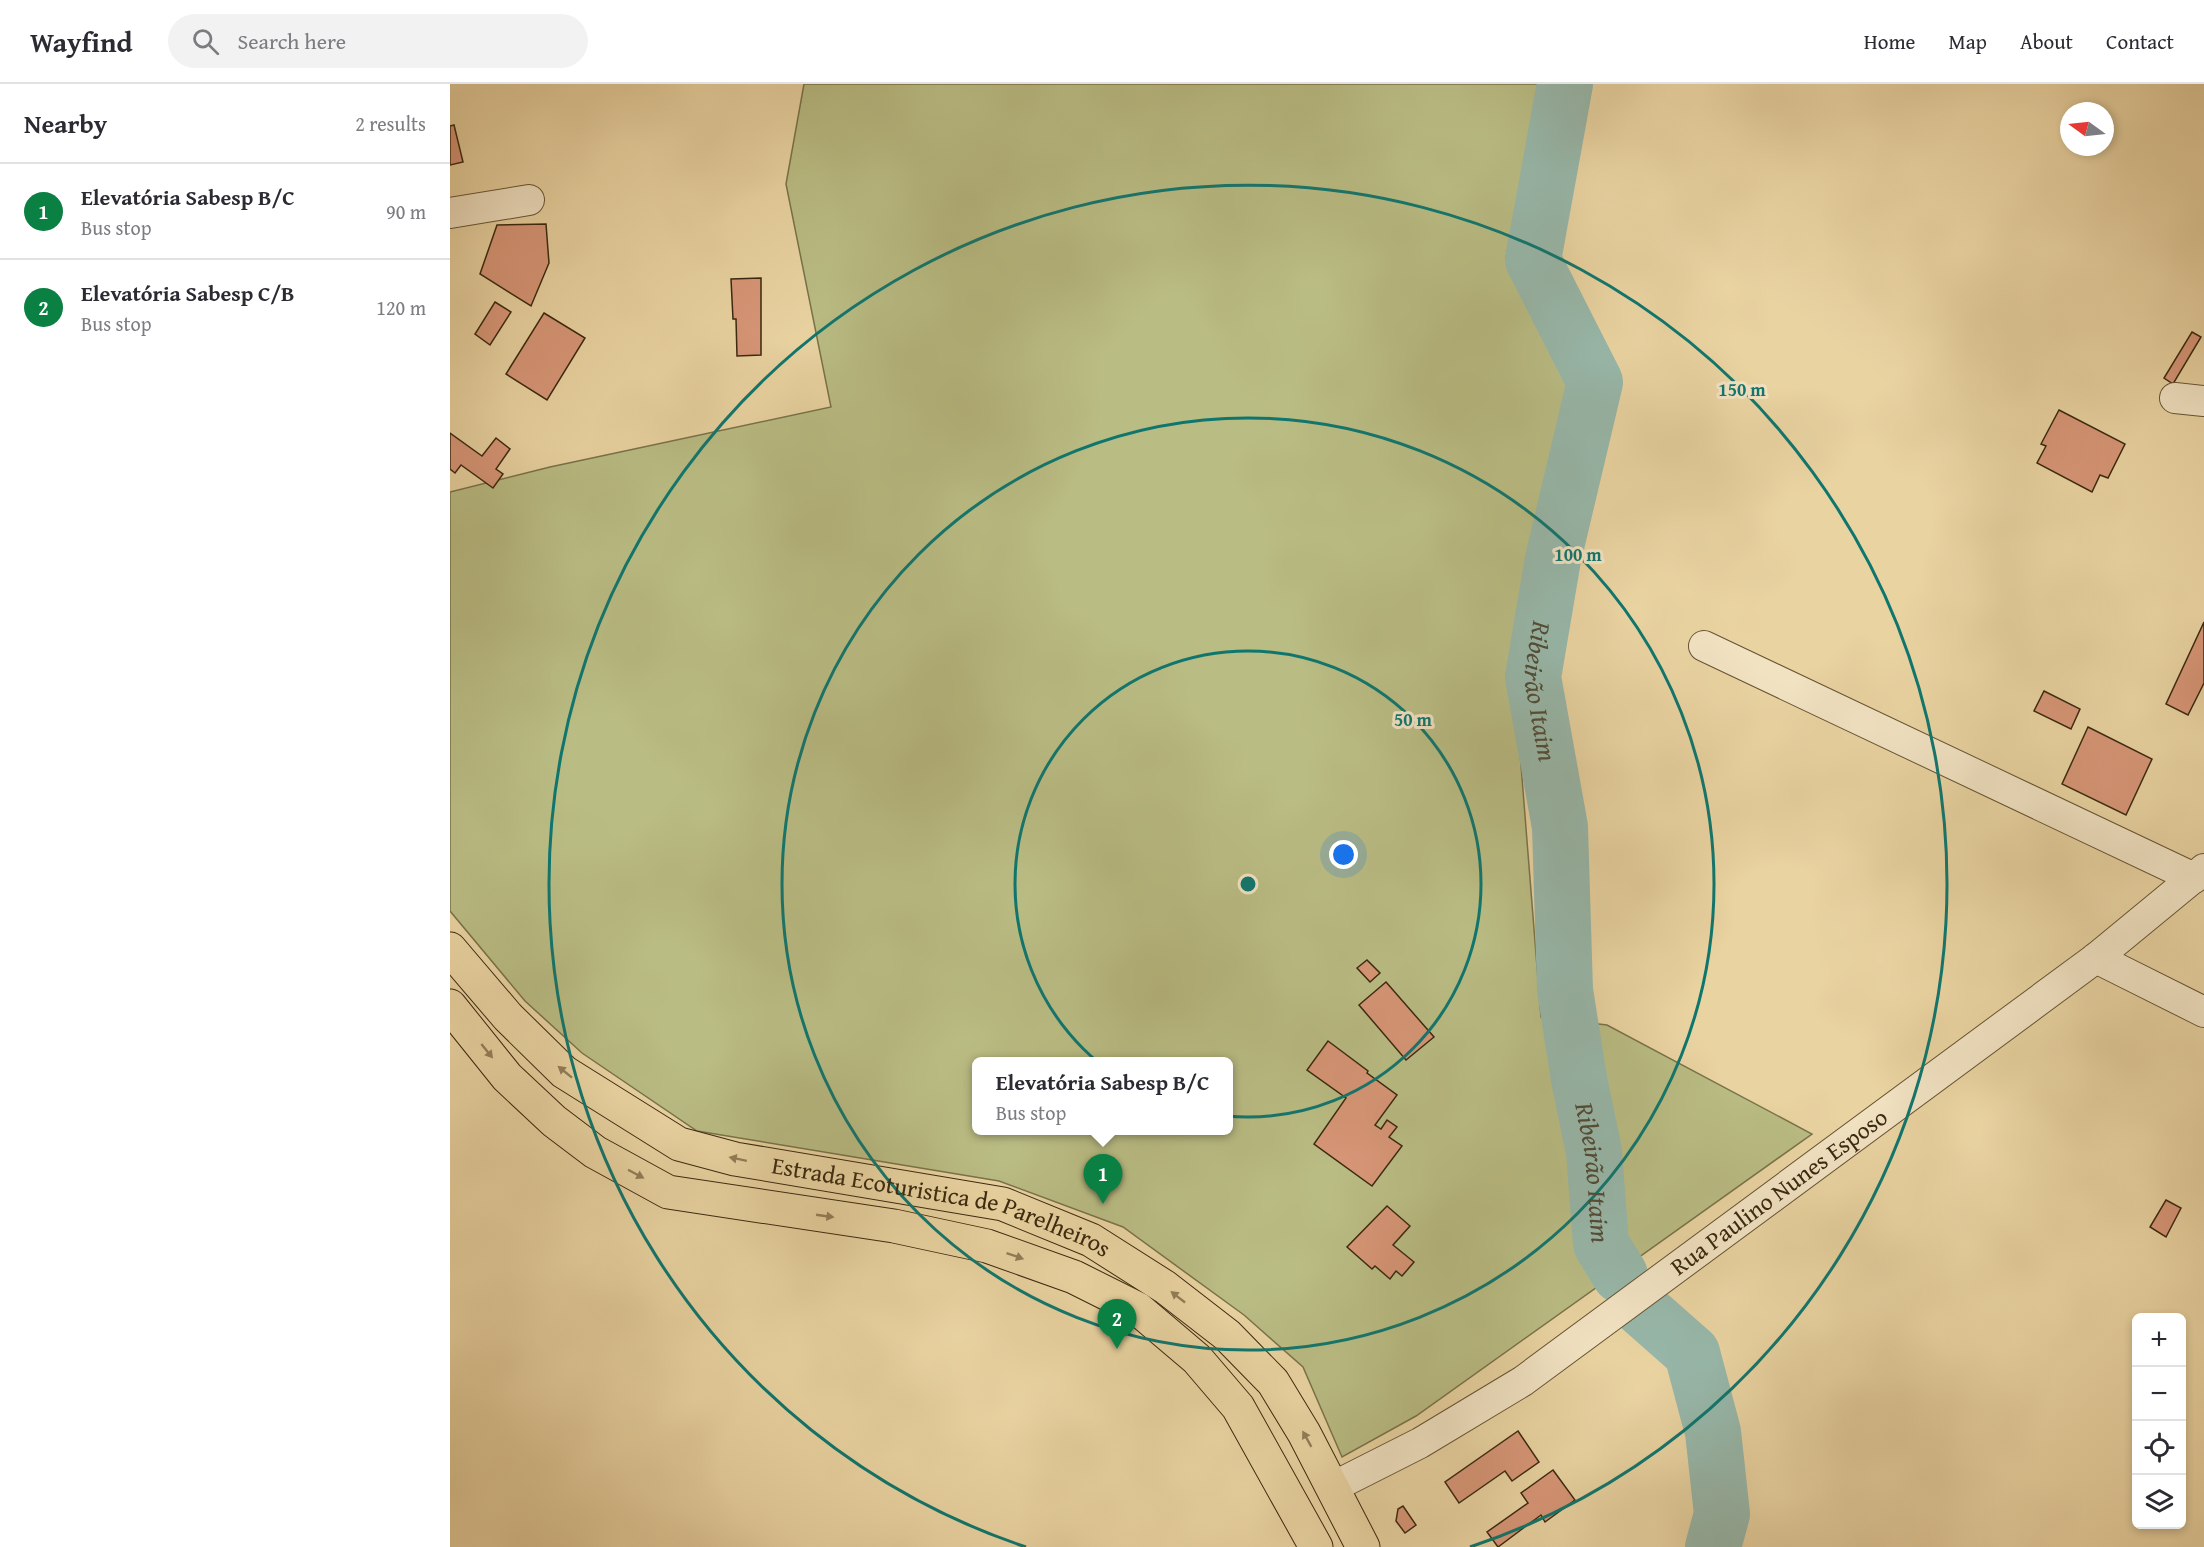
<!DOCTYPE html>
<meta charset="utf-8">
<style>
:root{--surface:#fff;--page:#f2f2f3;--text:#2b2b33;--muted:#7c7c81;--line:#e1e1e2;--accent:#0b8043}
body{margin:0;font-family:"Gentium Book Plus",serif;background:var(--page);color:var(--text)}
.controls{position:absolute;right:18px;bottom:18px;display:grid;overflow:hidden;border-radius:9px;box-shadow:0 3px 9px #0003}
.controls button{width:54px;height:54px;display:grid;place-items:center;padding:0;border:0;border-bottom:2px solid var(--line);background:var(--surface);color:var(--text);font:30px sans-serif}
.compass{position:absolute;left:1610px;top:18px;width:54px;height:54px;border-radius:50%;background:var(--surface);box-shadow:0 3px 9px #0003;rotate:285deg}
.you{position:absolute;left:894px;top:771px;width:21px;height:21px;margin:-15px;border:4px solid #fff;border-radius:50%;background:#1a73e8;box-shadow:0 0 0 9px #1a73e833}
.badge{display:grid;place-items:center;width:39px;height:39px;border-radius:50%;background:var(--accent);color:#fff;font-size:20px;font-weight:700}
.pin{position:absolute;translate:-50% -50px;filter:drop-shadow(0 2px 3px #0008)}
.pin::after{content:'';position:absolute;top:32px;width:21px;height:18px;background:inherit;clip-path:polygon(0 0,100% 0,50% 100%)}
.popup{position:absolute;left:522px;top:973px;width:261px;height:78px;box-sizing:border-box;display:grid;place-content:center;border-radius:9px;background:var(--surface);filter:drop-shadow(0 2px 4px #0005);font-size:20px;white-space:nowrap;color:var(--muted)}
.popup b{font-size:22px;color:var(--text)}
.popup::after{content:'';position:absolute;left:50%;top:100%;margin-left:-12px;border:12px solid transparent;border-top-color:var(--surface)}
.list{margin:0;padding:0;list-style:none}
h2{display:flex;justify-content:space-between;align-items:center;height:78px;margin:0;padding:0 24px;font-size:26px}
h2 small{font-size:20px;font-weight:400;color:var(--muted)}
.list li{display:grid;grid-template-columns:39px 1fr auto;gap:18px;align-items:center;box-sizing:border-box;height:96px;padding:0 24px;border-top:2px solid var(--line)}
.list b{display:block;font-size:22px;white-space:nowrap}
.list p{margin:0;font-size:20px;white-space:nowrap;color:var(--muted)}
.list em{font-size:20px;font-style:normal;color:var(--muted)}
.icon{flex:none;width:33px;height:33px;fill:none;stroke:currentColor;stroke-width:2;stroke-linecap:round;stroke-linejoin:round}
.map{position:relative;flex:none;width:1754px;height:1463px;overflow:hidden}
header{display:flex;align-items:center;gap:36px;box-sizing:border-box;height:84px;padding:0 30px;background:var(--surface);border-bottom:2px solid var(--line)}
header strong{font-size:28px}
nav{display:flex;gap:33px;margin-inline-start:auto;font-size:21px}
.search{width:420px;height:54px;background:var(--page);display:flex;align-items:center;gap:15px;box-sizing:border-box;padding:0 21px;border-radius:33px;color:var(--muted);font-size:22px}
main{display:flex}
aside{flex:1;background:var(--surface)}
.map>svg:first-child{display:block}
</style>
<header>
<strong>Wayfind</strong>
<div class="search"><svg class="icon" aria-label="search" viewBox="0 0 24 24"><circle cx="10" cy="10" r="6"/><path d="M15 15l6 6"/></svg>Search here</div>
<nav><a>Home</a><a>Map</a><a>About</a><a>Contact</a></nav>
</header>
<main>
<aside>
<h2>Nearby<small>2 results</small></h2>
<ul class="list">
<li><span class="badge">1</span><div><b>Elevatória Sabesp B/C</b><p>Bus stop</p></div><em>90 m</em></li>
<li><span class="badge">2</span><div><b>Elevatória Sabesp C/B</b><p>Bus stop</p></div><em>120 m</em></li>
</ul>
</aside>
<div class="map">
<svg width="1754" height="1463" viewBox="0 0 1754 1463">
<rect width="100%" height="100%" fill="#e9d3a1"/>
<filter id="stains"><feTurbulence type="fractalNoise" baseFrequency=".00333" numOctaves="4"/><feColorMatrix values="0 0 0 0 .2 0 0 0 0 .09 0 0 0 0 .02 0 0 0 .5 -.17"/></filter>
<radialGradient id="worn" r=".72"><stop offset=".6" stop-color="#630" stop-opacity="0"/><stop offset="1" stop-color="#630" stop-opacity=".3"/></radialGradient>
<path fill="#b9bc83" stroke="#7a724a" stroke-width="1.5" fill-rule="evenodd" d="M354 0H1090L1056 174 1122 298 1064 593 1091 933 1157 941 1362 1050 966 1332 892 1373 853 1283 794 1231 673 1143 549 1097 247 1047 132 969 75 917 0 827V408L100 383 381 323 336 100ZM527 978H779V1046H527Z"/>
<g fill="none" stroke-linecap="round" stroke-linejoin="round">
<g stroke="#97b7a9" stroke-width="56">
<path id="s1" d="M1115 0 1083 176 1145 298 1103 475 1083 593 1110 743 1115 906 1129 995 1144 1068 1151 1160 1170 1191"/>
<path d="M1191 1224 1242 1269 1263 1348 1272 1430 1263 1463"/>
</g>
</g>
<path fill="#d79677" stroke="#3a2910" stroke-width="1.5" d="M4 41 13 78 0 81V42Z
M96 140 99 179 81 222 30 190 47 141Z
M311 194V271L287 272 286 235H283L281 195Z
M45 218 61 228 40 261 25 250Z
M94 229 135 254 97 316 56 290Z
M1742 248 1751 253 1723 300 1714 294Z
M1609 326 1675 360 1658 394 1650 391 1642 408 1587 379 1596 362 1591 360Z
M0 349 32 372 46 354 60 365 46 385 53 390 43 404 11 381 5 389 0 385Z
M1754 538V599L1738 631 1716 620Z
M1594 607 1630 625 1621 645 1584 627Z
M1638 643 1702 675 1676 731 1612 700Z
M917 876 930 889 920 898 907 884Z
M936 898 984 953 956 976 909 921Z
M878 957 918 987 917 989 947 1011 925 1041 931 1045 937 1036 947 1043 939 1053 952 1062 922 1102 864 1060 896 1014 857 986Z
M1716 1116 1731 1124 1716 1153 1700 1143Z
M937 1122 960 1142 943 1161 964 1178 952 1192 946 1187 940 1195 925 1182 922 1185 897 1163Z
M1068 1347 1089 1378 1062 1397 1055 1387 1009 1419 995 1398Z
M1103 1386 1125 1416 1095 1438 1091 1431 1048 1463 1037 1448 1078 1419 1071 1409Z
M953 1422 966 1441 955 1449 946 1437 948 1425Z"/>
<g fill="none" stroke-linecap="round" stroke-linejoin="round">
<g stroke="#665434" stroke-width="32">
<g id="minor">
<path d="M0 129 79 116"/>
<path d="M1725 314 1754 317"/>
<path d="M1254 562 1744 794"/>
<path d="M1646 874 1754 928"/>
<path id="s2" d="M883 1403 970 1359 1073 1297 1646 874 1754 785"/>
</g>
</g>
<g stroke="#3a2910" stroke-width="35">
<g id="major">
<path id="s3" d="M0 865 58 933 114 988 229 1060 285 1075 553 1120 641 1156 715 1203 777 1251 823 1298 854 1349 913 1463"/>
<path d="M0 922 57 993 104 1037 145 1068 218 1108 444 1142 537 1162 624 1193 688 1225 747 1275 788 1323 866 1463"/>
</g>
</g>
<use href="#minor" stroke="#f1e2c2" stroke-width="30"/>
<use href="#major" stroke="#e9d3a1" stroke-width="33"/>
</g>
<defs><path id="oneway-solid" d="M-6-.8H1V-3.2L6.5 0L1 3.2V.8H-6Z" transform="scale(1.5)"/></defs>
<g fill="#927e58">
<use href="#oneway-solid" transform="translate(37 967) rotate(51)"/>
<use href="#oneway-solid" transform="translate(115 988) rotate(-141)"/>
<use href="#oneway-solid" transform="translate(288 1075) rotate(-168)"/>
<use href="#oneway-solid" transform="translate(186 1090) rotate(28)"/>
<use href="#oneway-solid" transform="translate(375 1132) rotate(8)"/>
<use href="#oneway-solid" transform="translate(565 1172) rotate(19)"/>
<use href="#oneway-solid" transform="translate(728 1213) rotate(-142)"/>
<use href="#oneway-solid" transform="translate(857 1355) rotate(-119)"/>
</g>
<g fill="none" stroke="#0f766e" stroke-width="3">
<circle cx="798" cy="800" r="233"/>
<circle cx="798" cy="800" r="466"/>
<path d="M576 1463A699 699 0 1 1 1020 1463"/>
</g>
<g text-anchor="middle" stroke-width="6" stroke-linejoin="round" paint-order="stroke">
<g font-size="24" fill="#3a2910" stroke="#f1e2c2">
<text dy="8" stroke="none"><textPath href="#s2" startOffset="536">Rua Paulino Nunes Esposo</textPath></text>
<text dy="8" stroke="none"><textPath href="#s3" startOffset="574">Estrada Ecoturistica de Parelheiros</textPath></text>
</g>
<g font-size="26" font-style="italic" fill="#514c36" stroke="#f1e2c2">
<text dy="9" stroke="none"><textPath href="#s1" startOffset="632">Ribeirão Itaim</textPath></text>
<text dy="9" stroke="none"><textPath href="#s1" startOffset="1118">Ribeirão Itaim</textPath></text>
</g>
</g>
<circle cx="798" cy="800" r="9" fill="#0f766e" stroke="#f1e2c2" stroke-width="3"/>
<g font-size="18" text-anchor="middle" font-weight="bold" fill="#0f766e" stroke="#f1e2c2" stroke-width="6" stroke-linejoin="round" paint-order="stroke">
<text x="1292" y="312">150 m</text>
<text x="1128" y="477">100 m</text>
<text x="963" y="642">50 m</text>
</g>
<rect width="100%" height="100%" filter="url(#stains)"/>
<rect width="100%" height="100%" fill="url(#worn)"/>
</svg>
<div class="controls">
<button>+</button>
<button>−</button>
<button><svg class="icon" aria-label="locate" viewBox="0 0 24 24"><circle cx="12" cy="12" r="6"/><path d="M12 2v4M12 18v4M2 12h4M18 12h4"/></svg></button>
<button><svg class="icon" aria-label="layers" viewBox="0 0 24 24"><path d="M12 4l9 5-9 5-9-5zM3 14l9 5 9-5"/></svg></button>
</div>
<svg class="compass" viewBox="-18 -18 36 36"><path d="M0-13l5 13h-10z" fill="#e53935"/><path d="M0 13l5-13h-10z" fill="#7c7c81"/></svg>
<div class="you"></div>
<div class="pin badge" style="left:653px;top:1120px">1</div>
<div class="popup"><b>Elevatória Sabesp B/C</b>Bus stop</div>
<div class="pin badge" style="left:667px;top:1265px">2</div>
</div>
</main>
